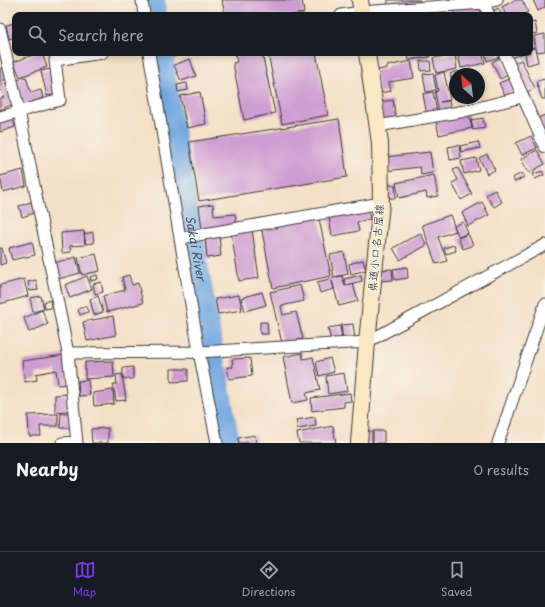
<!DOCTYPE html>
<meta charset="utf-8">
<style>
:root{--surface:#171b24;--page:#242831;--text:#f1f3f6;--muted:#9ea1a6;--line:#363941;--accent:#7c3aed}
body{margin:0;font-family:"Playpen Sans","Klee One",sans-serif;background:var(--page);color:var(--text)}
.compass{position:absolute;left:449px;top:68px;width:36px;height:36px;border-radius:50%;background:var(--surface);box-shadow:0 2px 6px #0003;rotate:332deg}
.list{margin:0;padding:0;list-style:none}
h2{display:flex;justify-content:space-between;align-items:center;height:52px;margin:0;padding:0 16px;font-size:17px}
h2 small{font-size:13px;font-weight:400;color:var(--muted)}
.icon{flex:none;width:22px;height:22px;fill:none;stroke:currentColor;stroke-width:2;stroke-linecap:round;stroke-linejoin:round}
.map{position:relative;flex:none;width:545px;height:443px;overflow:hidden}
.search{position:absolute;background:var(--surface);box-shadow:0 2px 6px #0003;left:12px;right:12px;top:12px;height:44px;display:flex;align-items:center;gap:10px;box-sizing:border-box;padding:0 14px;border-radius:8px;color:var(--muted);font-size:15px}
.sheet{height:108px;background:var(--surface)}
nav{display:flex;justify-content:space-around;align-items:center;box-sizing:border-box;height:56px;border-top:1px solid var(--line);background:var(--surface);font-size:11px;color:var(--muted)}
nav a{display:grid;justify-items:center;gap:2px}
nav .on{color:var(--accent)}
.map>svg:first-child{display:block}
</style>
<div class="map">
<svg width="545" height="443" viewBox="0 0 545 443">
<rect width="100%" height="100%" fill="#f7f3e8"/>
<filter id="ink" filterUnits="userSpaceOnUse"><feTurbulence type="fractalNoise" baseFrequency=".025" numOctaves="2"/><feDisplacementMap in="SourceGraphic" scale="8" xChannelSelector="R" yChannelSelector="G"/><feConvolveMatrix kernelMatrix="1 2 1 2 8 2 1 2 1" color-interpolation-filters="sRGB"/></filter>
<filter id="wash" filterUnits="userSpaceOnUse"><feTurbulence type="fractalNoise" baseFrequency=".012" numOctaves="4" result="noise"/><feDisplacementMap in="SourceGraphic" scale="16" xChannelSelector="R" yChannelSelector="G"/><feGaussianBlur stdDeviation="0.9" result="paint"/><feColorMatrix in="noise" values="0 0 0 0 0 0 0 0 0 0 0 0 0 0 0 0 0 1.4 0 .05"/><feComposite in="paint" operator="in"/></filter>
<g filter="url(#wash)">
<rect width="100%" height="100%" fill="#f4e0c7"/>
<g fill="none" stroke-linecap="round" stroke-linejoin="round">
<g stroke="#72a7e0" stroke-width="20">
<path d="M155 0 157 15"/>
<path id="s1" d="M163 53 170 107 230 443"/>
</g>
</g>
<g id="blocks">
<path fill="#cf9ed1" d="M222 0H302L304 13 290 15H225Z
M388 0H420V5L388 8Z
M515 0H522L528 12 522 15H506L502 7Z
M533 0H545V7L538 11Z
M483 6 484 15H455L454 8Z
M498 8 502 15H496L493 11Z
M535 22 537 33 530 35V23Z
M15 23V37L9 39 6 25Z
M545 34V51L537 52 534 36Z
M530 36H532L534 47 530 48Z
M535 48 538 62 527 65 525 53H530V49Z
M38 53H42L47 67 20 77 14 62Z
M172 53H184L173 57Z
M235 53H262L275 113 244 120 233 63 237 62Z
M268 53H316L328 115 282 124Z
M408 53H429L430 57 409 60Z
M462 53H482L485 63 461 68 458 54Z
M485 53H497L499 57 487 61Z
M508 53H524L510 58Z
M455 54 457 69 436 73 433 58Z
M500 58 508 75 500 79 492 62Z
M190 59 196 76 181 81 174 65Z
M521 60 535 88 525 93 511 65Z
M411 61 414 78 389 82 391 91 379 93 375 71 387 68V66Z
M420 61H430L431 70 421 71Z
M4 67 8 78 0 82V69Z
M50 69 56 94 47 96 41 71Z
M458 71V74H455V85H454L450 74Z
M444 72 450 100 440 102 449 101 451 111 439 113 435 92 438 91 435 75Z
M433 73 436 90 426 92 423 74Z
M26 77 31 93 41 90 43 98 23 105 15 81Z
M511 78 518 93 506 98 499 83Z
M545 79V99H542L536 81Z
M5 83 15 103 0 110V99L4 97 0 89V86Z
M187 83 188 90 178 92 177 85Z
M200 92 206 124 187 128 180 96Z
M433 92 437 113 427 115 423 94Z
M393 100 396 119 383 121 380 102Z
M468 113 472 128 439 135 436 121Z
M545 115V137L538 118Z
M12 118 15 127 0 132V122Z
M483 118 485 128 473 130 471 120Z
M339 119 347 177 199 201 189 142Z
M531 136 537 148 522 155 516 143Z
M478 142 480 148 461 152 460 146Z
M459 145 461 158 450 160 448 147Z
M537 150 545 164 529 173 521 159Z
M430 152 433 173 421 175 420 167 385 171 384 157Z
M487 154 495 170 487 174 479 158Z
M476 158 479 170 464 174 461 161Z
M458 168 472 194 461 200 452 183 458 180 453 170Z
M23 170 26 186 3 192 0 176Z
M542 171 544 175 535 179 533 174Z
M522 173 524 177 515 182 512 178Z
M434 175 438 196 427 198 426 192 399 198 396 183Z
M386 185H395L396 198H386Z
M495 190 502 202 494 207 486 195Z
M31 202 34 213 22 217 19 206Z
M482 202 489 215 468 226 462 213Z
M213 204 214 216 235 214 237 225 202 229 199 206Z
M368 209 370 219 357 222 359 231 332 236 329 217Z
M318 214 331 276 273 288 261 226Z
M450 215 456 231 438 237 447 261 436 264 422 225Z
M463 222 468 233 459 237 454 226Z
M252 229 259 278 239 281 231 232Z
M84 231 85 245 70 246 71 252 62 253 61 233Z
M93 232 94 243 86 244 84 234Z
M420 233 427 245 400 260 393 248Z
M468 234 473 245 463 249 458 238Z
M219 236 221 256 207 258 205 238Z
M32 242 35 255 12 260 9 248Z
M454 245 456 251 446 254 444 248Z
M0 248H2L6 263 0 265Z
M344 252 348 274 334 277 330 255Z
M96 254 100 271 82 275 78 258Z
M76 257 80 273 58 279 54 263Z
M363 260 366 270 351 274 349 264Z
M407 267 408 278 395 280 393 269Z
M392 269 393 280 381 281 380 270Z
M97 275 98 279 91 281 90 277Z
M129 275 132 285 138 283 143 303 107 312 103 296 125 290 122 277Z
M361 275 362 281 346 285 344 279Z
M87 276 92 289 70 298 65 285Z
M342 276 345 286 353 284 358 301 339 306 332 281 334 289 320 293 317 282Z
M24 279 28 296 0 304V285Z
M36 280 38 290 30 291 28 282Z
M101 282 103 292 95 294 93 284Z
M300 285 304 301 281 306 283 315 296 312 303 339 282 343 270 292Z
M262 292 266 305 245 311 241 298Z
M239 295 242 310 218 314 215 299Z
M41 296 44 309 33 312 30 298Z
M98 296 103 312 94 315 90 299Z
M50 300 51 308 45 309 44 302Z
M86 306 88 312 80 315 78 309Z
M42 310 48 324 29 332 24 318Z
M113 316 116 335 87 341 83 322Z
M260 322H267L268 334H260Z
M353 324 355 339 343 340 341 325Z
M340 326 342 340 331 342 328 328Z
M302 353 303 359 313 357 320 390 306 393 308 400 292 403 283 357Z
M64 355 68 384 58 385 56 370 36 374 37 380 25 382 22 361Z
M250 358 252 376 229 379 227 367H233L232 359Z
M330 358 334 372 319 376 316 362Z
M113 361 114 377 85 379V362Z
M133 367V379H123V368Z
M171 369H188V381L171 382Z
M344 373 347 391 328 394 326 376Z
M122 374 126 400 116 401 113 384H117L116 375Z
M88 380 90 395 79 396 78 381Z
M113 390 114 404 94 406 93 393Z
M350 393 351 401 344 402V407L312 411 311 398Z
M67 394 68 411 55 412V395Z
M61 413H70V428H60Z
M58 414V426H40L41 436H29L28 415Z
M315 417 316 426 298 429 296 420Z
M333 426 336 443H299L297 433Z
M108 428V443H92L91 429Z
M365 431H372V443H365Z
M373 431H384V443H373Z
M255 435 256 443H239L238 438Z"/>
</g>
</g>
<g filter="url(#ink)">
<use href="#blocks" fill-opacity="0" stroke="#3c3936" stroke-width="1"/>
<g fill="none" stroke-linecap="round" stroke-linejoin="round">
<g stroke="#3c3936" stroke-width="13">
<path id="minor" d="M142 0 144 15
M484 3 489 15
M341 15 361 12 484 3 497 0
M0 29 19 111 68 353 77 443
M149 53 199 352 217 443
M504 53 545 147
M0 117 60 100 55 60 102 53
M378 126 465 111 522 97
M181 238 381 203
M68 353 199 352 367 342 545 245
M62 443 76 442
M498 443 545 304"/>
</g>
<g stroke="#3c3936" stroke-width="18">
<path id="secondary" d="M360 0 362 15
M359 443 367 342 381 203 380 143 367 53"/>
</g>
<use href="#minor" stroke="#fff" stroke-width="11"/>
<use href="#secondary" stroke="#fae7c3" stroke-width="16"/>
</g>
</g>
<g text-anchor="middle" stroke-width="3" stroke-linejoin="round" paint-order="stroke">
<g font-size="11" fill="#1c1c1c" stroke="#f7f3e8">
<text transform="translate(376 248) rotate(-85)" y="4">県道小口名古屋線</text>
</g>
<g font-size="12" font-style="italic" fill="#3e546a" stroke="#f7f3e8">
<text dy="4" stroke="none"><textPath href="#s1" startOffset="198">Sakai River</textPath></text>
</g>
</g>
</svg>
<svg class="compass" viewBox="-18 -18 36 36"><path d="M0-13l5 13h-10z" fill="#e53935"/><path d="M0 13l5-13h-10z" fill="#9ea1a6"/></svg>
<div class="search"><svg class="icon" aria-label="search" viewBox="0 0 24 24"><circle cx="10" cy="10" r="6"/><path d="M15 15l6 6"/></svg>Search here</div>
</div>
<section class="sheet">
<h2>Nearby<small>0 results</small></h2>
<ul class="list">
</ul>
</section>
<nav>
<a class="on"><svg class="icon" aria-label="map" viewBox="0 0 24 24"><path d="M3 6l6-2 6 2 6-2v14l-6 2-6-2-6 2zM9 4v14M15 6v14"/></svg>Map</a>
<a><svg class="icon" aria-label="directions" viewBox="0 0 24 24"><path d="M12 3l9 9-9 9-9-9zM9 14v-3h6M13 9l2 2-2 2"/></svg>Directions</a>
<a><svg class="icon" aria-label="saved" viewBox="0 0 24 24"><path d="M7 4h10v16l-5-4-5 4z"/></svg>Saved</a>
</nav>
